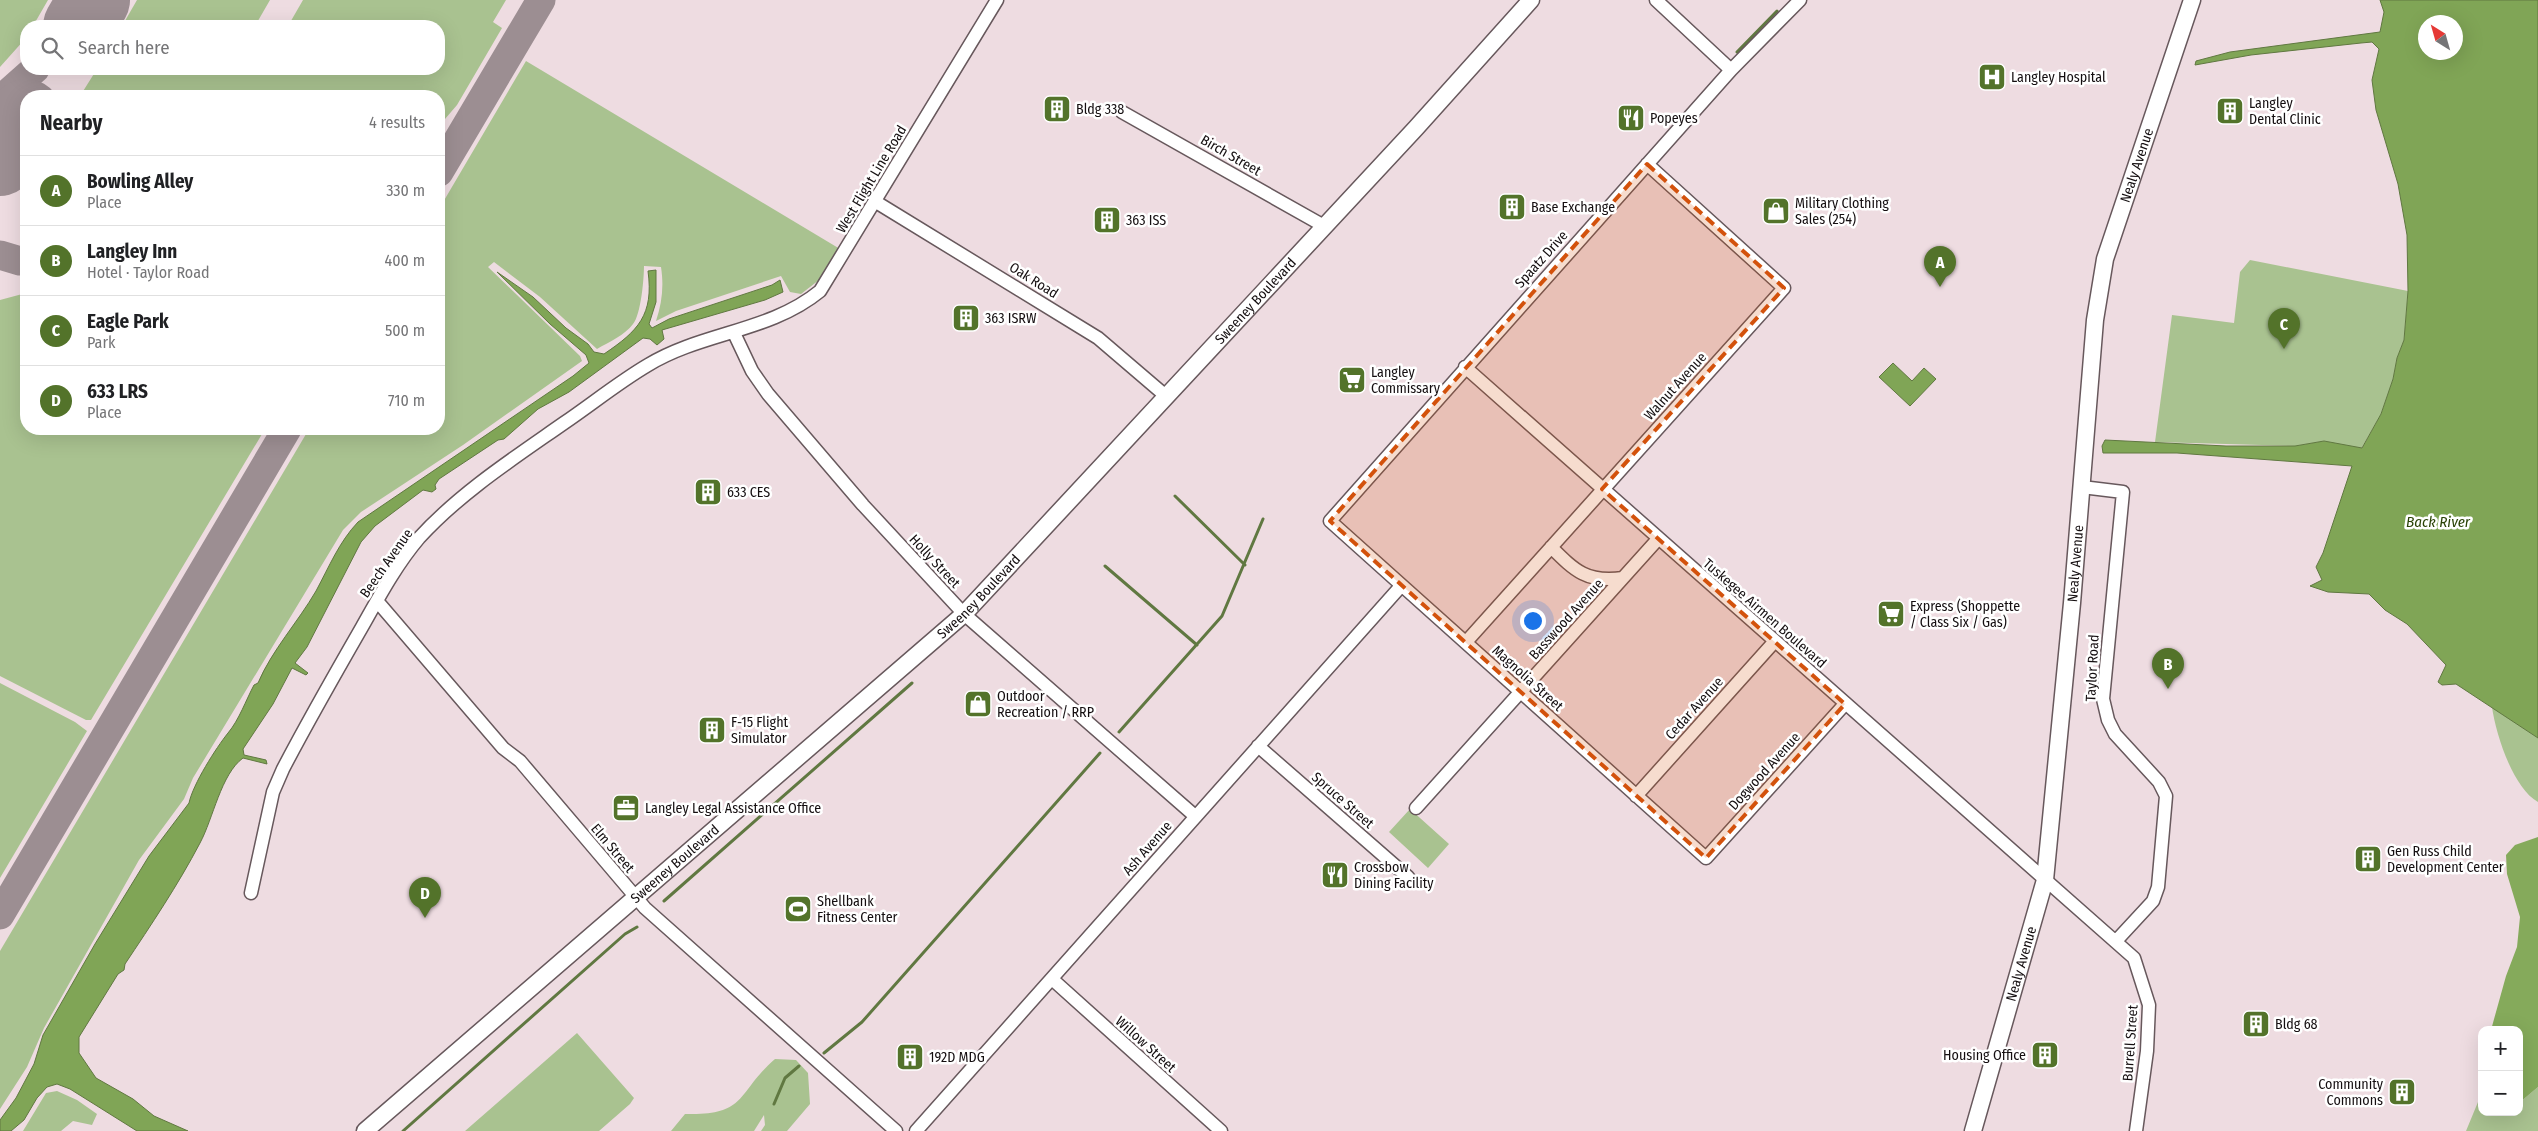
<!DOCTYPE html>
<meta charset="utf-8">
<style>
:root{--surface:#fff;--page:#f6f6f6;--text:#202124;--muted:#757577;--line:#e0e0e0;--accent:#53732a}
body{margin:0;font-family:"Fira Sans Condensed",sans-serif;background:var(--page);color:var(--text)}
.controls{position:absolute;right:15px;bottom:15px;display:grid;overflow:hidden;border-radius:10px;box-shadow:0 5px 20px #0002}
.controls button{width:45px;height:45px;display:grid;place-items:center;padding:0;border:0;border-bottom:1px solid var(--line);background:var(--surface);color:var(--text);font:25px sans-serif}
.compass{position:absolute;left:2418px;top:15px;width:45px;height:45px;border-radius:50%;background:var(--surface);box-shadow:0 5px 20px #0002;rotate:323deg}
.you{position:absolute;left:1532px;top:620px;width:18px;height:18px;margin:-12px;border:4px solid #fff;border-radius:50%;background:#1a73e8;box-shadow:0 0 0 8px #1a73e833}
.badge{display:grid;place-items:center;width:32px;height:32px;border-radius:50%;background:var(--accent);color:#fff;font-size:16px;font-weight:700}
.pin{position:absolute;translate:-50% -41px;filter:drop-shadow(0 1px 2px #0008)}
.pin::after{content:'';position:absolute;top:26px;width:18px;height:15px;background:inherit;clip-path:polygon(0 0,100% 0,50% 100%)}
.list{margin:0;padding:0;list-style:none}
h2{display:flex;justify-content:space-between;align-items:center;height:65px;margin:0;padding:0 20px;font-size:21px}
h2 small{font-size:16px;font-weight:400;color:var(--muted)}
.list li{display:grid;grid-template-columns:32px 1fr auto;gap:15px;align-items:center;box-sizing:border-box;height:70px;padding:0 20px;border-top:1px solid var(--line)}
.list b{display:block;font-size:19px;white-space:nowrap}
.list p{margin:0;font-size:16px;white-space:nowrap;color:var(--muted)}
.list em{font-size:16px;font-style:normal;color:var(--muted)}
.icon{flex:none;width:28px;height:28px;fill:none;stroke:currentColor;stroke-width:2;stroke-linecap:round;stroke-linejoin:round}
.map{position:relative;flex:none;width:2538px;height:1131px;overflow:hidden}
.search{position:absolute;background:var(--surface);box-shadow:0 5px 20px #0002;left:20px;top:20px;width:425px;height:55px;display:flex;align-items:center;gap:12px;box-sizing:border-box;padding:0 18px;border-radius:20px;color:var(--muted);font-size:19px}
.panel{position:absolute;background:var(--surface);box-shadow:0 5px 20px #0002;left:20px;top:90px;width:425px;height:345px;border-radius:20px}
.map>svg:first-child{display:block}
</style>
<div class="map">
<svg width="2538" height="1131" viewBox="0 0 2538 1131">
<rect width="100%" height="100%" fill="#eedce1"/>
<path fill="#a9c290" d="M0 0H48L33 26H26L25 39 0 67Z
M137 0H270L255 26H122Z
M303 0H506L493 22 502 28 457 105 439 126V96H80L97 69H439V26H288Z
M526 61 840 249 819 280 801 294 790 292 781 276 676 311 656 321C662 303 664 286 661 267L644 266C644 278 641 315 633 324 625 335 609 342 597 349L540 297 494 262 488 267 580 356 582 361 463 445 361 512 343 530 193 778 184 799 139 860 44 1028 27 1067 0 1109V951L309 429H439V209Z
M2250 260 2408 291 2404 340 2397 358 2393 379 2381 414 2361 449 2324 441 2295 446 2155 442 2172 315 2234 323 2240 272Z
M26 293V429H265L91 720H86L0 676V300Z
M0 683 75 722 87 731 0 878Z
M2492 707 2538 738V802C2513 788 2496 735 2492 707Z
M1410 809 1449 844 1428 868 1389 832Z
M577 1033 634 1098 630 1104 599 1131H465Z
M775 1059 796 1060 808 1073 810 1104 787 1131H761L765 1125 764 1115 754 1131H671L685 1114C748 1116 736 1093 775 1059Z
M2538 1087V1131H2466L2478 1102 2482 1098V1112H2519V1103Z
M57 1091 77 1100 97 1114 92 1125 73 1121 61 1131H23L46 1093Z"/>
<path fill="#85aa5b" d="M2538 837V1087L2519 1103V1030H2491L2506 976 2517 947 2520 917 2507 874 2506 855 2515 845Z"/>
<path fill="#80a556" stroke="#607841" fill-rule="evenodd" d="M2380 0H2538V738L2456 684 2442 685 2438 682 2446 665 2407 624 2385 610 2369 594 2328 592 2310 586 2322 580 2316 567 2323 553 2352 466 2177 453H2103L2102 446 2105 440 2226 446H2295L2324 441 2362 448 2381 414 2393 379 2397 358 2404 340 2408 291 2407 235 2398 184 2376 110 2372 80 2379 49 2372 42 2361 43 2251 55 2195 65 2196 61 2230 52 2380 32 2384 12ZM2456 22V52H2426V22Z
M656 270V302L649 324 652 328 669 319 772 285 780 280 783 292 765 300 662 330 664 339 657 345 650 339 643 338 569 392 538 409 504 439 498 440 439 479 435 485 436 489 432 492 423 490 375 526 361 542 307 647 295 663 308 673 306 675 292 668 273 704 243 749 244 755 266 760 267 764 243 758C221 774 213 819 200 843 178 885 151 925 125 964L124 970 118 974 79 1037V1053L96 1078 133 1099 154 1116 188 1131H137L70 1089 57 1084 47 1087 37 1098 24 1120 11 1131H0V1120L16 1098 34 1064 43 1035 95 944 149 856 189 803C193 784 216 748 228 733 239 720 246 700 254 685L258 683C272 650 298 622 316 591 329 567 339 542 358 522L573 376 589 363 586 355 550 324 497 272 533 297 566 328 588 344 594 352 604 354C638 331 654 315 648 271Z
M1893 363 1912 381 1924 368 1936 379 1910 406 1879 377Z"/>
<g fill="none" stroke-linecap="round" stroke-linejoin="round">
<path stroke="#607841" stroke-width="3" d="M1737 52 1777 11
M1175 496 1245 565
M1105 566 1197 645
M1119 732 1222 616 1263 519
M664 901 912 683
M824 1053 862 1022 1100 753
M774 1104 785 1078 799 1066
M403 1131 625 934 637 927"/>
<path stroke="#9c8e92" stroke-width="29" d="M0 100 35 69
M439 172 541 0
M0 255 20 261 26 260
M0 915 287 429"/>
<path stroke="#9c8e92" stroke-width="72" d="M79 26 94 0
M0 160 26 115"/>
<g stroke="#67585c" stroke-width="15">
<path id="minor" d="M1656 0 1731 70
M1800 0 1731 70 1330 521 1706 858 1845 704
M1122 112 1324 226
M876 202 1098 338 1167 397
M734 333 752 371 768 394 863 505 964 614 1195 816
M1465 367 2134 958 2149 1005 2147 1051 2136 1131
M2082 487 2123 492 2103 699 2108 720 2115 734 2159 782 2166 796 2158 887 2153 901 2116 941
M1551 547C1575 571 1587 583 1623 578
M377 601 503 748 520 761 645 908 896 1131
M1466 642 1784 288 1647 164
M1258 746 1408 877
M1636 796 1775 641
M1416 808 1658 539
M251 893 273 792 283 769C308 721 335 674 362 627 379 597 396 565 419 538 460 493 514 458 564 423 592 404 619 382 648 365 702 332 770 332 820 291L997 0
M1052 979 1221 1131
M916 1131 1401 586"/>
</g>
<g stroke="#67585c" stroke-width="19">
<g id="major">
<path id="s1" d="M365 1131 964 614 1416 128 1531 0"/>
<path id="s2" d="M1973 1131 2045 880 2072 603 2095 320 2105 259 2192 0"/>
</g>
</g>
<use href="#minor" stroke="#fff" stroke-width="12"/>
<use href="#major" stroke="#fff" stroke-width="16"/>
</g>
<path fill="#d3520c" fill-opacity="0.2" stroke="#d3520c" stroke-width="4" stroke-dasharray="10 6" stroke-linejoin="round" d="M1647 164 1784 288 1602 489 1845 704 1706 858 1330 521Z"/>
<defs>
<g id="hospital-square" transform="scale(1.4375)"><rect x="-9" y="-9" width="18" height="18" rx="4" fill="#53732a" stroke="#fff"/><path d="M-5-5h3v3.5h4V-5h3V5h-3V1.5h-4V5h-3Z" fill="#fff"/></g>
<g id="building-square" transform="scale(1.4375)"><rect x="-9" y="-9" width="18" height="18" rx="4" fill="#53732a" stroke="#fff"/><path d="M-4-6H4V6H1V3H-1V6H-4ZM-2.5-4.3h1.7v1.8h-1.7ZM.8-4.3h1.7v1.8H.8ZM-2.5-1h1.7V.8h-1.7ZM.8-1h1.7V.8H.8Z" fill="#fff"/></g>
<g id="restaurant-square" transform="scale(1.4375)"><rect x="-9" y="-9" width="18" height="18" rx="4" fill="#53732a" stroke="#fff"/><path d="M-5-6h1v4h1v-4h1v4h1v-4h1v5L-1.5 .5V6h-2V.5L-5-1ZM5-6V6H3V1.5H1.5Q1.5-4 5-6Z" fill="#fff"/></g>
<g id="shop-square" transform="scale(1.4375)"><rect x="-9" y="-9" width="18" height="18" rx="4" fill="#53732a" stroke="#fff"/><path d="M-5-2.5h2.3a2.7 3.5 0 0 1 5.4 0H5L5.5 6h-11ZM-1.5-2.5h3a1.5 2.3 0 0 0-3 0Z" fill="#fff"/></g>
<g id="supermarket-square" transform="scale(1.4375)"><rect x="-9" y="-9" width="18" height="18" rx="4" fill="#53732a" stroke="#fff"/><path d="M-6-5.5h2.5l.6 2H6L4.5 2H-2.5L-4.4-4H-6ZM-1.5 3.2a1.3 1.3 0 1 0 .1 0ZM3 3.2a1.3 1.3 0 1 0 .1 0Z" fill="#fff"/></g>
<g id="office-square" transform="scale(1.4375)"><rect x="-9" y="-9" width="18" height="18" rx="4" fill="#53732a" stroke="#fff"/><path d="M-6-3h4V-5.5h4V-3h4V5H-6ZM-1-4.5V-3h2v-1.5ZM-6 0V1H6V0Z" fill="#fff"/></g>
<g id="stadium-square" transform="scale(1.4375)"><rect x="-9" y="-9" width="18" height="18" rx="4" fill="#53732a" stroke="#fff"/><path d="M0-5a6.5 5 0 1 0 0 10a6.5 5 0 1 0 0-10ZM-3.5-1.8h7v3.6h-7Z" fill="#fff"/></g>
</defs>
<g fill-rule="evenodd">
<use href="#hospital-square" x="1992" y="77"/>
<use href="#building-square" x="1057" y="109"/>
<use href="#building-square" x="2230" y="111"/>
<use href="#restaurant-square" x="1631" y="118"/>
<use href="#building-square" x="1512" y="207"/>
<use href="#shop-square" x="1776" y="211"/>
<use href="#building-square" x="1107" y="220"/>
<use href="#building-square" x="966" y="318"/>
<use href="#supermarket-square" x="1352" y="380"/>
<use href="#building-square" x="708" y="492"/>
<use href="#supermarket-square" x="1891" y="614"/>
<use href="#shop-square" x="978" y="704"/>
<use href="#building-square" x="712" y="730"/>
<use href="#office-square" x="626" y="808"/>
<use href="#building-square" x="2368" y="859"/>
<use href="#restaurant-square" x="1335" y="875"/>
<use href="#stadium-square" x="798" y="909"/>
<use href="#building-square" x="2256" y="1024"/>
<use href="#building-square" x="2045" y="1055"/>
<use href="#building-square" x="910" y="1057"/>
<use href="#building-square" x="2402" y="1092"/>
</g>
<g text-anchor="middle" stroke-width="5" stroke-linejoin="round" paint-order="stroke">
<g font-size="14" fill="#140e10" stroke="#fff" text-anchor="start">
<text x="2011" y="82">Langley Hospital</text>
<text x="2249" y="108">Langley<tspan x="2249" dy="16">Dental Clinic</tspan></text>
<text x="1076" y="114">Bldg 338</text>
<text x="1650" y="123">Popeyes</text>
<text x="1795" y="208">Military Clothing<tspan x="1795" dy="16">Sales (254)</tspan></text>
<text x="1531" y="212">Base Exchange</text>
<text x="1126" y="225">363 ISS</text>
<text x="985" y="323">363 ISRW</text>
<text x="1371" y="377">Langley<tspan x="1371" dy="16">Commissary</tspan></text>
<text x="727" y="497">633 CES</text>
<text x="1910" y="611">Express (Shoppette<tspan x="1910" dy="16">/ Class Six / Gas)</tspan></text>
<text x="997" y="701">Outdoor<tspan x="997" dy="16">Recreation / RRP</tspan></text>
<text x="731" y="727">F-15 Flight<tspan x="731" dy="16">Simulator</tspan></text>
<text x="645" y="813">Langley Legal Assistance Office</text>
<text x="2387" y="856">Gen Russ Child<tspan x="2387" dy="16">Development Center</tspan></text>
<text x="1354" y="872">Crossbow<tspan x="1354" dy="16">Dining Facility</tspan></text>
<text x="817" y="906">Shellbank<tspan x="817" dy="16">Fitness Center</tspan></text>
<text x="2275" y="1029">Bldg 68</text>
<text x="2026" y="1060" text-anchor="end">Housing Office</text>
<text x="929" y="1062">192D MDG</text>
<text x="2383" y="1089" text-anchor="end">Community<tspan x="2383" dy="16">Commons</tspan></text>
</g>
<g font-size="14" fill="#140e10" stroke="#fff">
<text transform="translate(1231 155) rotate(30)" y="5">Birch Street</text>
<text dy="5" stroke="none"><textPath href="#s2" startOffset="984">Nealy Avenue</textPath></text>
<text transform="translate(871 179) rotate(-59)" y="5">West Flight Line Road</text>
<text transform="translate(1541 259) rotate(-48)" y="5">Spaatz Drive</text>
<text transform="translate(1034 280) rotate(32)" y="5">Oak Road</text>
<text dy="5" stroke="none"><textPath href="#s1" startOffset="1219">Sweeney Boulevard</textPath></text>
<text transform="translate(1675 386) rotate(-48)" y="5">Walnut Avenue</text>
<text transform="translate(935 561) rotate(47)" y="5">Holly Street</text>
<text transform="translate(386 563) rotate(-55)" y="5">Beech Avenue</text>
<text dy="5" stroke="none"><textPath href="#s2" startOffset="579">Nealy Avenue</textPath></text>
<text dy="5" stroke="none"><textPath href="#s1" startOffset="814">Sweeney Boulevard</textPath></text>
<text transform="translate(1765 613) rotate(41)" y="5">Tuskegee Airmen Boulevard</text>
<text transform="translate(1566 619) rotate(-48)" y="5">Basswood Avenue</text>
<text transform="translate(2092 668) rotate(-87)" y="5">Taylor Road</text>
<text transform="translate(1528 678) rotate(42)" y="5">Magnolia Street</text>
<text transform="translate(1694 708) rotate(-48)" y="5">Cedar Avenue</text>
<text transform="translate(1764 771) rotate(-48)" y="5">Dogwood Avenue</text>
<text transform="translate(1343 800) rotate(41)" y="5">Spruce Street</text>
<text transform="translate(613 848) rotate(50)" y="5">Elm Street</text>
<text transform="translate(1147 848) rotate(-49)" y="5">Ash Avenue</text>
<text dy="5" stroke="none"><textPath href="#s1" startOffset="409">Sweeney Boulevard</textPath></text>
<text dy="5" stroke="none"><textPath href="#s2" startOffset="174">Nealy Avenue</textPath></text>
<text transform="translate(2130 1043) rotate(-86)" y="5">Burrell Street</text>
<text transform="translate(1146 1044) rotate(42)" y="5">Willow Street</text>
</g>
<g font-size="15" font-style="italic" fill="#2a4206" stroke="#fff">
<text x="2438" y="527">Back River</text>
</g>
</g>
</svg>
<div class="controls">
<button>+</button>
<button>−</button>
</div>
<svg class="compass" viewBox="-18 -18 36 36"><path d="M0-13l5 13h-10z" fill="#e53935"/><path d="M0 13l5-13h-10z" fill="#757577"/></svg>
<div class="you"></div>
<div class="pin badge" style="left:1940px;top:287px">A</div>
<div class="pin badge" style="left:2168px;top:689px">B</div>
<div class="pin badge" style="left:2284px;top:349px">C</div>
<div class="pin badge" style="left:425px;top:918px">D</div>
<div class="search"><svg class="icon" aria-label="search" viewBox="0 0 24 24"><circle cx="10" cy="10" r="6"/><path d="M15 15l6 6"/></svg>Search here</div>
<section class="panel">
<h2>Nearby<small>4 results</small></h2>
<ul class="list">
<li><span class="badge">A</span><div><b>Bowling Alley</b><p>Place</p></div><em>330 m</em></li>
<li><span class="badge">B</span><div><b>Langley Inn</b><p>Hotel · Taylor Road</p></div><em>400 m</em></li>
<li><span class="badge">C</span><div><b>Eagle Park</b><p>Park</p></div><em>500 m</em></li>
<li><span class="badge">D</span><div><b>633 LRS</b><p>Place</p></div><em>710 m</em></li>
</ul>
</section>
</div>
